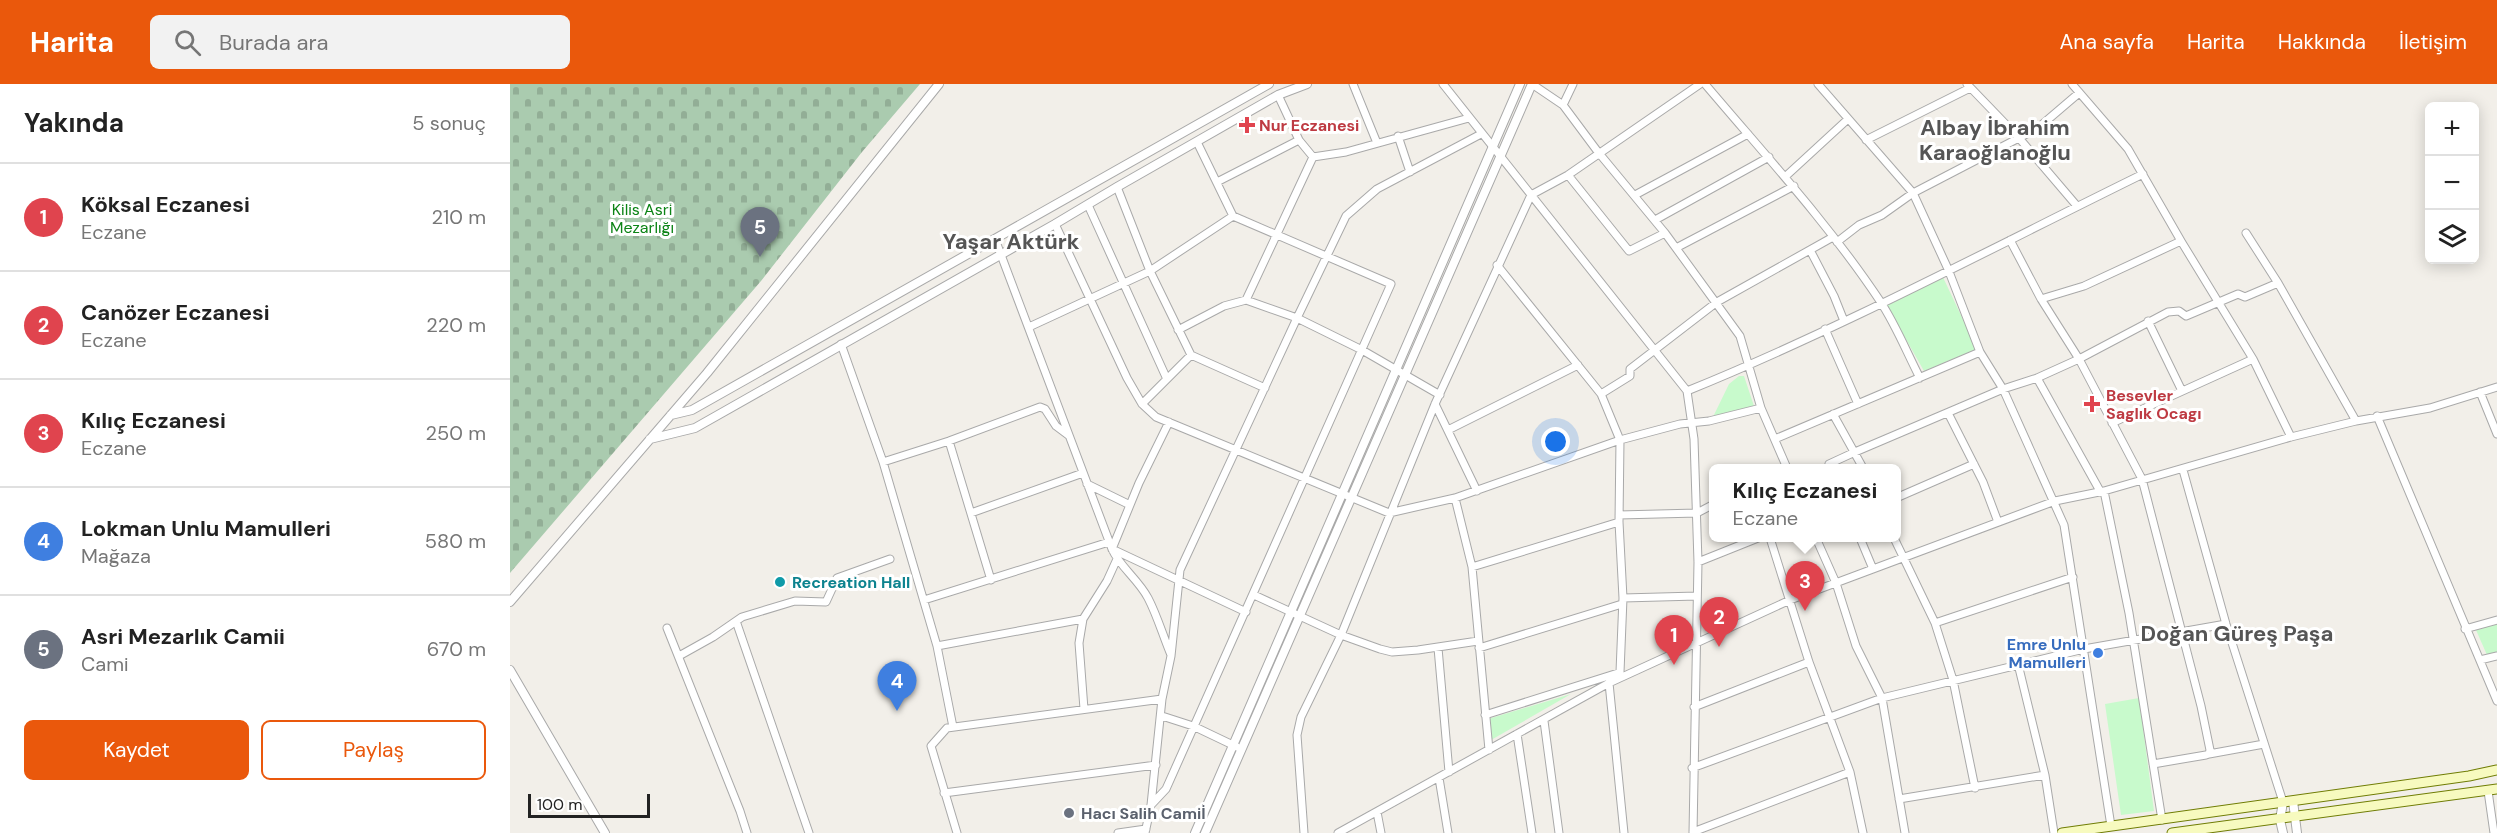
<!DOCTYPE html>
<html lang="tr">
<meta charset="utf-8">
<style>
:root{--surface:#fff;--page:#f2f2f2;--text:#222;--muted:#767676;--line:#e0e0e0;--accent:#ea580c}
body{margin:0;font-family:"DM Sans",sans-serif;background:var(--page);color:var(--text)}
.controls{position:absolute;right:18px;top:18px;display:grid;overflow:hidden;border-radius:9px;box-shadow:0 3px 15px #0003}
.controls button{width:54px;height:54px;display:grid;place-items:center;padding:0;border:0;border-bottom:2px solid var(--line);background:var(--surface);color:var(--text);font:30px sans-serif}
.scale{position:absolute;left:18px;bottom:15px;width:122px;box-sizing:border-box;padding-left:6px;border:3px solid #222;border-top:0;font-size:16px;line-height:21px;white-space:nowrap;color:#222;-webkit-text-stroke:4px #fff;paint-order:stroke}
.you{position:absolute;left:1046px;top:358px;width:21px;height:21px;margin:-15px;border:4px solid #fff;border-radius:50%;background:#1a73e8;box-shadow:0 0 0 9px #1a73e833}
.badge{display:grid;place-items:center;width:39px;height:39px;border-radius:50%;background:var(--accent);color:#fff;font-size:20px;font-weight:700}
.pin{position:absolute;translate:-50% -50px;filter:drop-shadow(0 2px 3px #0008)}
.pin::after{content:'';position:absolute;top:32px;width:21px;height:18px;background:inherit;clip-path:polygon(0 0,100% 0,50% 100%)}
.popup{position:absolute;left:1199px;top:380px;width:192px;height:78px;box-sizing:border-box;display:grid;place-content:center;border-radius:9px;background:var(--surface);filter:drop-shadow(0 2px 4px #0005);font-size:20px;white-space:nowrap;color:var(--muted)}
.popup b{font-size:22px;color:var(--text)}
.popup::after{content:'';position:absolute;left:50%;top:100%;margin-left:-12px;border:12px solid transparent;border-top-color:var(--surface)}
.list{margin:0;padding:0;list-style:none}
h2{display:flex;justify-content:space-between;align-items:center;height:78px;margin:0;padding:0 24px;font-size:26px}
h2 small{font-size:20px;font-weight:400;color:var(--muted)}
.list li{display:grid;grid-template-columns:39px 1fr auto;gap:18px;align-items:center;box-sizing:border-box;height:108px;padding:0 24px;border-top:2px solid var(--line)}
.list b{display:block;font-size:22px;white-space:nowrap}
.list p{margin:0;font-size:20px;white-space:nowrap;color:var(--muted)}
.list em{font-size:20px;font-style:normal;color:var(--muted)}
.actions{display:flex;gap:12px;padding:18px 24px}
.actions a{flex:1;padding:14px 0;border:2px solid var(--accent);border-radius:9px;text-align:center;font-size:21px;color:var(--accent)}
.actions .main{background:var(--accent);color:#fff}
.icon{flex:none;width:33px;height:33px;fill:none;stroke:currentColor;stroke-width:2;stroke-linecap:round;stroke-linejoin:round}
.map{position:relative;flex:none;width:1987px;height:749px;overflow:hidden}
header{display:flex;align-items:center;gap:36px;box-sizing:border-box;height:84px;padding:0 30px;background:var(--accent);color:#fff}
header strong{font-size:28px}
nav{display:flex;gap:33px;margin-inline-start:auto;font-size:21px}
.search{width:420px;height:54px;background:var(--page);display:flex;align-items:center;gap:15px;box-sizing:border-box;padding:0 21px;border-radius:9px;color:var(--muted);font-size:22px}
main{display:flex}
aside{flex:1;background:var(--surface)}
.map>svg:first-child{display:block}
</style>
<header>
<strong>Harita</strong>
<div class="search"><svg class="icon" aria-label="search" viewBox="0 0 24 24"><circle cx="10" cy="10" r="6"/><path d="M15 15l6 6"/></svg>Burada ara</div>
<nav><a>Ana sayfa</a><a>Harita</a><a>Hakkında</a><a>İletişim</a></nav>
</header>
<main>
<aside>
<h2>Yakında<small>5 sonuç</small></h2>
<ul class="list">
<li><span class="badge" style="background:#e0444e">1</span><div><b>Köksal Eczanesi</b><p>Eczane</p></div><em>210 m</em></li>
<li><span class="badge" style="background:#e0444e">2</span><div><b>Canözer Eczanesi</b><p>Eczane</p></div><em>220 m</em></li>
<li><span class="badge" style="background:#e0444e">3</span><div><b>Kılıç Eczanesi</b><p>Eczane</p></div><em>250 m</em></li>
<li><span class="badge" style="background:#3f7fe0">4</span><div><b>Lokman Unlu Mamulleri</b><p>Mağaza</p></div><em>580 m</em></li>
<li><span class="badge" style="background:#6b7280">5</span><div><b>Asri Mezarlık Camii</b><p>Cami</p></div><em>670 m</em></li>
</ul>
<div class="actions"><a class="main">Kaydet</a><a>Paylaş</a></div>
</aside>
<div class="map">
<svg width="1987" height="749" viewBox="0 0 1987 749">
<defs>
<pattern id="cemetery-stones" width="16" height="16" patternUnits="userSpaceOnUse" patternTransform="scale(1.5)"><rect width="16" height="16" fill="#aacbaf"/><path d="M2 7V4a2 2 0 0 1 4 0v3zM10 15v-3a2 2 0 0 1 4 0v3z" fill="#92ae96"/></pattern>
</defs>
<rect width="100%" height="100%" fill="#f2efe9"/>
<path fill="url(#cemetery-stones)" d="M0 0H410L352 68 251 197 0 489Z"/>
<path fill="#c8facc" d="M1430 187 1467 265 1414 287 1373 215Z
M1229 292H1234L1244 322 1202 335 1219 300Z
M1987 540V568L1977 571 1966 546Z
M1061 610 981 656 978 635Z
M1629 614 1644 727 1611 731 1595 620Z"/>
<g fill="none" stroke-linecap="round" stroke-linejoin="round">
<g stroke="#a9a9a9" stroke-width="9">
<path id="minor" d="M843 0 867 59
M933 0 1177 307 1184 355 1188 478 1183 749
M1022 0 1053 21 1088 68 1155 149 1230 252 1251 324 1277 384
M1195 0C1255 71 1318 139 1370 217 1386 241 1397 269 1410 294
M1308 0 1403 109 1438 185 1470 268 1493 305 1554 441 1601 742
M1457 0 1509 54 1567 122
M1562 0 1618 65 1671 157
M768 11 789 56 803 73
M1053 21 1063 0
M888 52 900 88
M1356 56 1460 4
M687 58 723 132
M1058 91 1119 167 1155 149
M1276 92 1338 35
M707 98 789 56
M607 103 640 187 681 271 755 304
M1125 111 1238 50
M578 121 656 293
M1145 136 1259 73
M545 140 617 294 632 320 646 333 879 429 945 414 1110 356 1170 340 1199 337 1251 324
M1736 149 1768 199 1846 337
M485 155 602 465C610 483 628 495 638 514 647 531 653 552 661 571
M1500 156 1531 215 1569 275 1632 395 1691 622 1700 666 1699 670 1696 671 1643 680
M1327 158 1349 141 1372 131 1403 109 1528 44 1569 9
M1166 164 1284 102
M1300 166 1324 212 1334 237
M987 181 1091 310 1110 356 1109 438 1113 514 1110 588 1099 599 1114 749
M1531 215 1574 202 1671 157 1743 275 1781 353
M736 216 803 73 836 68 959 34
M1638 237 1672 307
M519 243 640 187 723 132 881 200 656 705 641 721
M1315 245 1348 320
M668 246 714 222 736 216 787 234 852 266 930 311
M331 260 373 378 427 562 443 643
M1527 294 1590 407
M1177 307C1332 244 1482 164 1633 90
M1970 308 1987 350
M1091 310 1120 292V285L1207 218 1323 153
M632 320 681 271
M925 320 967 407
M1438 329 1473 398 1488 438
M1323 330 1353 384
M1867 332 1987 617
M659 338 629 399 602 465 736 528
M1602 339 1743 275
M938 346 1068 281
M1265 355 1470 268
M439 357 481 496
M373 378 439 357 530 323 535 325 546 342 558 351
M1321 384 1319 380 1345 368 1493 305 1527 294 1569 275 1658 228 1669 227 1676 232 1728 210 1735 213 1768 199
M1673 386 1716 540 1773 718
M577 400 620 421
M1594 407 1619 529 1652 736
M945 414 962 483 979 666
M1386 414 1464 380
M461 429 573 389
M1109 431 1187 429 1204 420
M1260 454 1299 578 1340 688 1353 749
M1306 454 1326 499 1346 562 1372 614 1395 749
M1350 454 1363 485
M1384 454 1425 539 1443 596 1465 704
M1188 478 1248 454
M962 483 1109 438
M744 511 831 551 870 565 882 568 908 566 968 557
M1113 514 1187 512
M414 516 599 458
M226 537 299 749
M1425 539 1563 493
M157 544 230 727 237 749
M1955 545 1987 536
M427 562 573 535
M928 564 939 688
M969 564 1112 520
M169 572 203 553 232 533 285 517 316 518 327 494 380 475
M1970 576 1987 572
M1184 623 1299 578
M574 625 569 559 573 535 597 497 607 475
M975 631 1108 589
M652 632 683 642 727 663
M1034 637 1049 749
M1007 650 1022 749
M1699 670 1754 660
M1182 684 1372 614 1574 565 1716 540
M1535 691 1544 749
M929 694 938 749
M1978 707 1984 749
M434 709 646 681
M1389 715 1535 691 1508 580
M867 728 871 749
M1183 748 1340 688
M447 749 421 662 437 644 652 615
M608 749 636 745
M635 749 641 721 652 615 661 572 670 486 787 234 836 132 867 105 971 50
M794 749 787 651 791 633 831 551 925 320 1021 111 1058 91 1190 0
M828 749 1099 599 1280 516 1545 417 1594 407 1781 353 1846 337 1920 324 1987 303"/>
</g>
<g stroke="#a9a9a9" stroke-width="10">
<path id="tertiary" d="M161 331 182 326 759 0
M140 355 185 344 545 140 607 103 768 11 797 0
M0 518 197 289 429 0
M0 586 95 749
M1783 717 1787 749
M685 749 1010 0
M695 749 1022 0
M1773 749 1770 736 1773 718"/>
</g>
<g stroke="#707d05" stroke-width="11">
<path id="secondary" d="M1552 749 1959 692 1987 686
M1662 749 1987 705"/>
</g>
<use href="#minor" stroke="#fff" stroke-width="7"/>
<use href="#tertiary" stroke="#fff" stroke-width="8"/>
<use href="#secondary" stroke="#f7fabf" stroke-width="9"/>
</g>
<g fill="#e0444e" stroke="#fff" stroke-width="2">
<path d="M734 32h6v6h6v6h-6v6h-6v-6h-6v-6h6z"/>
<path d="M1579 311h6v6h6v6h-6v6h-6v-6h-6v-6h6z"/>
</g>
<circle fill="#0f9aa8" stroke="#fff" stroke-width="2" cx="270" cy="498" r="6"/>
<circle fill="#3f7fe0" stroke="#fff" stroke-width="2" cx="1588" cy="569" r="6"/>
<circle fill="#6b7280" stroke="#fff" stroke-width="2" cx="559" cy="729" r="6"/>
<g text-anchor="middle" stroke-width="6" stroke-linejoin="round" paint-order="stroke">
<g font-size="16" font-weight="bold" fill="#be3a42" stroke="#fff" text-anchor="start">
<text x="749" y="47">Nur Eczanesi</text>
<text x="1596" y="317">Besevler<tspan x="1596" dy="18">Saglık Ocagı</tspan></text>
</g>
<g font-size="16" fill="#0c8416" stroke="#fff">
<text x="132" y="131">Kilis Asri<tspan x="132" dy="18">Mezarlığı</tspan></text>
</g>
<g font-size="16" font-weight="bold" fill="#0d838f" stroke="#fff" text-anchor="start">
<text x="282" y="504">Recreation Hall</text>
</g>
<g font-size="16" font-weight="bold" fill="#366cbe" stroke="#fff" text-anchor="end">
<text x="1576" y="566">Emre Unlu<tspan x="1576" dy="18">Mamulleri</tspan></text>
</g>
<g font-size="16" font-weight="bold" fill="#5b616d" stroke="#fff" text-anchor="start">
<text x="571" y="735">Hacı Salih Camiİ</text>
</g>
<g font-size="22" font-weight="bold" fill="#555" stroke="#fff">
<text x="1485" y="51">Albay İbrahim<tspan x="1485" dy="25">Karaoğlanoğlu</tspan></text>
<text x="501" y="165">Yaşar Aktürk</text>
<text x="1727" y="557">Doğan Güreş Paşa</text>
</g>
</g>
</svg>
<div class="controls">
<button>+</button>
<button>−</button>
<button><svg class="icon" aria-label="layers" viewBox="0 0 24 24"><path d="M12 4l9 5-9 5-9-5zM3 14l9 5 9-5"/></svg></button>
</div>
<div class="scale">100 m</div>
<div class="you"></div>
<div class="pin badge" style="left:1164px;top:581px;background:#e0444e">1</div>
<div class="pin badge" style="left:1209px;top:563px;background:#e0444e">2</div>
<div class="pin badge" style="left:1295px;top:527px;background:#e0444e">3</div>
<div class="popup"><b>Kılıç Eczanesi</b>Eczane</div>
<div class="pin badge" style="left:387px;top:627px;background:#3f7fe0">4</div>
<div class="pin badge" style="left:250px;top:173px;background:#6b7280">5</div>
</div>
</main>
